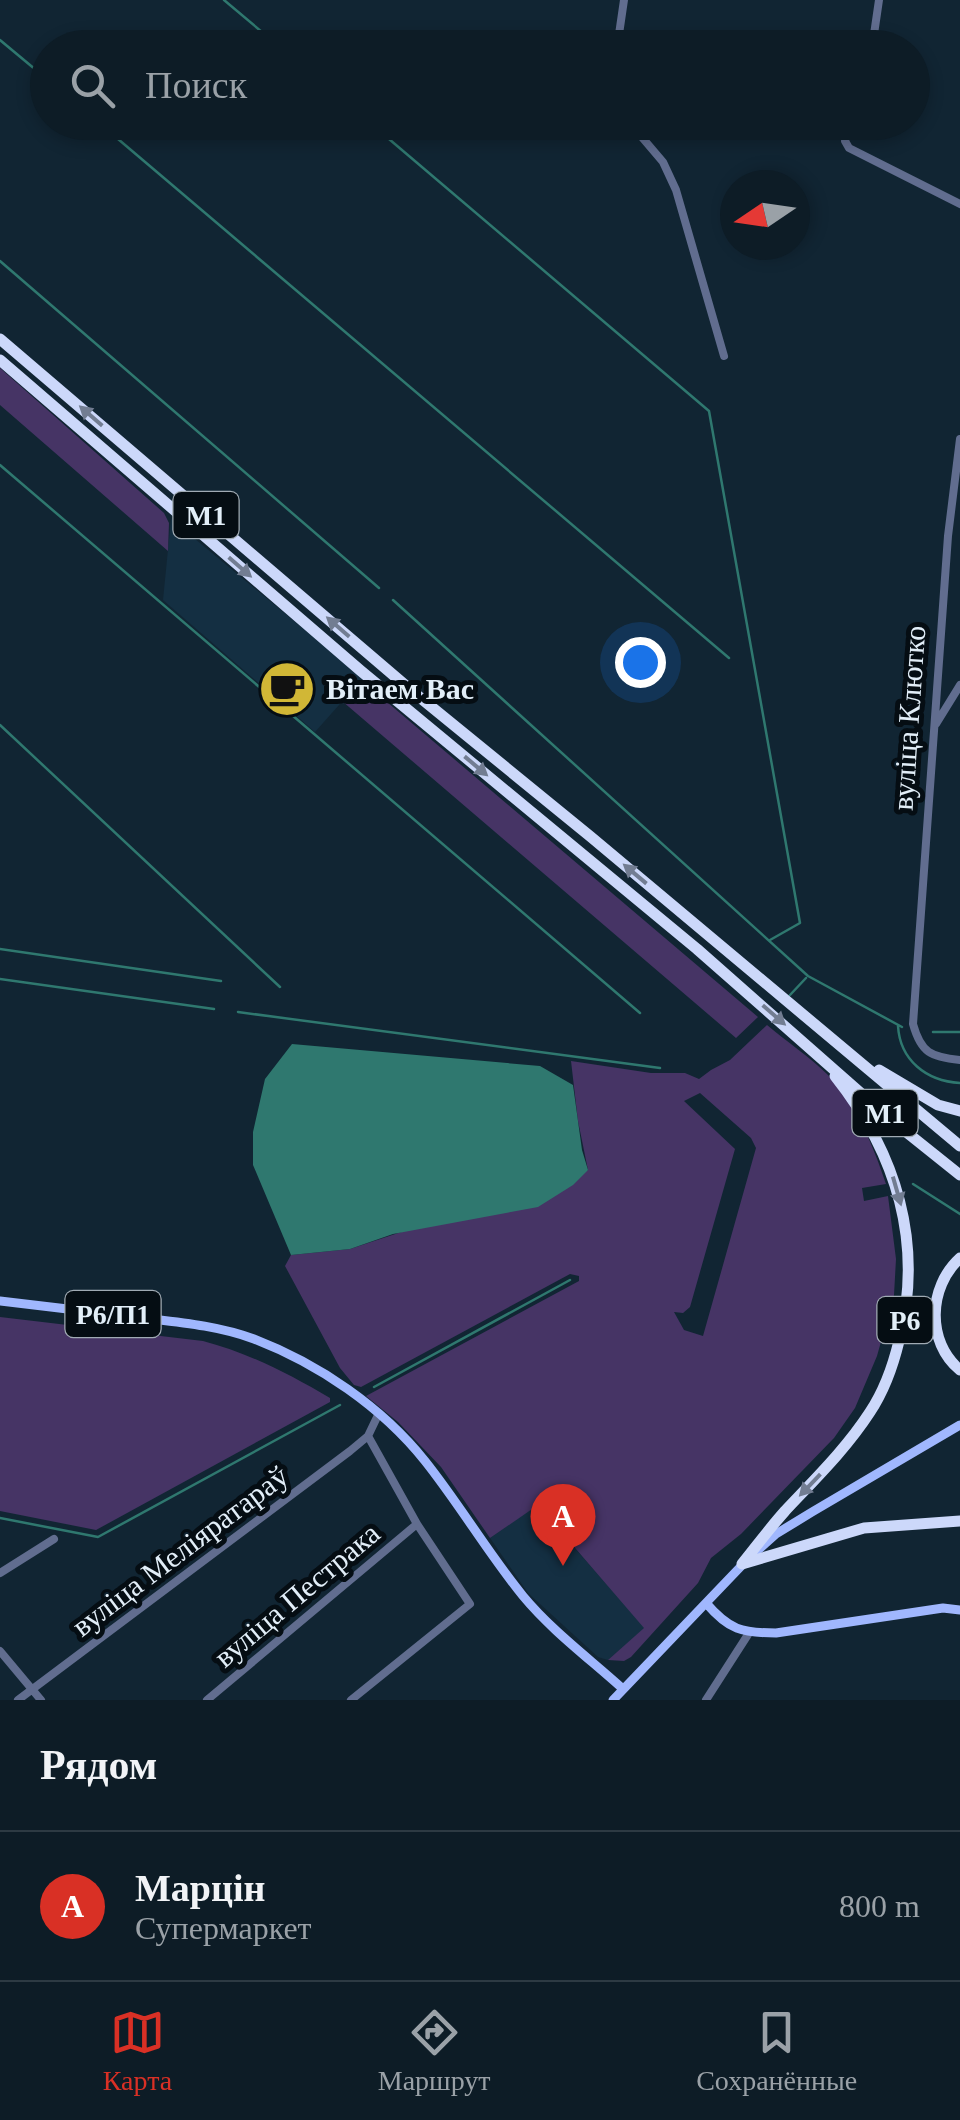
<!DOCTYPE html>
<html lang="ru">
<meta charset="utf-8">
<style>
:root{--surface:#0d1c26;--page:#1b2932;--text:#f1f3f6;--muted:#9aa1a7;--line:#2d3a43;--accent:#d93025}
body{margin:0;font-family:"Times New Roman",serif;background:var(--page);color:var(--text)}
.compass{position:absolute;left:720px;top:170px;width:90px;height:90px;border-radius:50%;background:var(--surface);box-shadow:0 5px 15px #0003;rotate:257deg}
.you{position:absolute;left:640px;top:662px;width:35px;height:35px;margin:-25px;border:8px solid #fff;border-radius:50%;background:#1a73e8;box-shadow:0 0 0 15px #1a73e833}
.badge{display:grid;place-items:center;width:65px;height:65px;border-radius:50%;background:var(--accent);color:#fff;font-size:32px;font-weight:700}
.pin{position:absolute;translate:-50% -82px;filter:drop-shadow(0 2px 5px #0008)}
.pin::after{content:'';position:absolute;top:52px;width:35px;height:30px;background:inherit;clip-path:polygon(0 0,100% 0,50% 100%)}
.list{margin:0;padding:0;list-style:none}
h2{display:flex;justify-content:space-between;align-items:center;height:130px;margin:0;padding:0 40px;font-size:42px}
h2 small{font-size:32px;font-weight:400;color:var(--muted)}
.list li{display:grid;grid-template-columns:65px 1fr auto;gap:30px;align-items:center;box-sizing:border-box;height:150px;padding:0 40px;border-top:2px solid var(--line)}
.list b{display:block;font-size:38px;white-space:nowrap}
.list p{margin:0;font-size:32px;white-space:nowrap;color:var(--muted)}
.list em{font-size:32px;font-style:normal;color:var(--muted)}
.icon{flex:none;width:55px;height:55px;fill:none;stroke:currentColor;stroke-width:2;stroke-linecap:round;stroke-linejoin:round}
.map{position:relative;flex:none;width:960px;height:1700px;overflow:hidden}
.search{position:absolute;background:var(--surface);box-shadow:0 5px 15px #0003;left:30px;right:30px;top:30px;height:110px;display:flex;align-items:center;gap:25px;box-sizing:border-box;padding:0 35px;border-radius:55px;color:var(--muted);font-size:38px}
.sheet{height:280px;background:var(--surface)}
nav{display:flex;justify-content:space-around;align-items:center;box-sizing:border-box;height:140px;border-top:2px solid var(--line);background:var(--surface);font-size:28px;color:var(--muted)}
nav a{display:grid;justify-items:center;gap:5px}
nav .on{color:var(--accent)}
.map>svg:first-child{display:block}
</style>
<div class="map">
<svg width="960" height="1700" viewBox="0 0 960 1700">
<rect width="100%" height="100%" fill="#112533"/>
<path fill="#142f42" d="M171 519 363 678 315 732 163 600Z
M537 1505 645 1628 608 1660 598 1657 528 1593 490 1538Z"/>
<path fill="#463465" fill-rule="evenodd" d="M0 368 164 513 169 523 168 551 0 405Z
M357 685 374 691 758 1017 736 1038 342 701Z
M767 1025C787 1042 810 1057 828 1075 857 1106 873 1145 886 1184L862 1188 864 1201 888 1196 896 1259 894 1295 877 1356 855 1408 834 1438 741 1534 711 1558 698 1583 631 1657 624 1661 608 1660 644 1628 538 1505 490 1538 441 1467 398 1422 366 1396 579 1281V1276L570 1274 361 1387 354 1385 340 1368 285 1266 291 1255 350 1249 588 1170 578 1121 571 1061 651 1073H685L699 1079 711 1070 730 1060ZM700 1093 751 1138 756 1148 703 1336 684 1330 674 1312 683 1313 690 1307 735 1149 684 1101Z
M0 1317 203 1341C249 1353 289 1374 330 1398V1402L96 1530 0 1511Z"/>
<path fill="#2f786f" d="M292 1044 540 1066 573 1085 582 1150 588 1170 573 1185 538 1207 393 1234 350 1249 291 1255 253 1165V1132L265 1079Z"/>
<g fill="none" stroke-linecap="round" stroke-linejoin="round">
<path stroke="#2f786f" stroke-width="2.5" d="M224 0 281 48
M0 40 48 80
M98 122 729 658
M369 122 709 411 800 923 770 940
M0 261 379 588
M0 465 640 1013
M393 600 808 976 902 1027
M0 725 280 987
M0 949 221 981
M0 979 214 1009
M790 995 806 978
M238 1012 660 1068
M898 1026C900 1060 926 1081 960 1083
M933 1032H960
M913 1184 960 1214
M374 1387 570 1280
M0 1518 98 1537 340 1405"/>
<path stroke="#616d8f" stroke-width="8" d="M617 48 624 0
M872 48 879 0
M629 122 663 162 676 190 724 356
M851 122 845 141 849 148 960 204
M960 439 948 536 913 1024C921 1053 931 1057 960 1060
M936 724 960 685
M0 1573 54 1539
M0 1651 41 1700
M18 1700 350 1451 368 1436 379 1413
M207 1700 417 1524
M351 1700 470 1604 417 1524 368 1436
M706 1700 749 1633"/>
<path stroke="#a0b7fe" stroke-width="9" d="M0 1301C45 1306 90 1312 135 1317 175 1322 216 1325 254 1339 319 1364 382 1407 425 1461 460 1505 488 1553 523 1596 552 1631 590 1659 623 1689
M758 1550 776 1534 812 1512 960 1425
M706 1603C729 1630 742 1633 776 1633L943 1608 960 1610
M613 1700 747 1560"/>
<path stroke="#ccd8fa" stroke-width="11" d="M0 339 412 691 591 837 960 1146
M0 360 361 671 697 949 890 1119 960 1175
M879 1070 938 1105 960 1111
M960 1258C928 1287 926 1342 960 1370
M742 1564C756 1546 770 1528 785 1511 815 1479 846 1449 870 1412 884 1391 893 1366 899 1341 924 1244 897 1154 835 1076
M742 1564 864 1528 960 1521"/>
</g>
<defs><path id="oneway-solid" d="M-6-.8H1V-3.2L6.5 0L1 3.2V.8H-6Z" transform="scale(2.5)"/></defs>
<g fill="#727d92">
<use href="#oneway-solid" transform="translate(91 416) rotate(-139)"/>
<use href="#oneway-solid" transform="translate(240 567) rotate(41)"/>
<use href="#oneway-solid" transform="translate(338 627) rotate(-139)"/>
<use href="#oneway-solid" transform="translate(476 766) rotate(40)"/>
<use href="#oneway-solid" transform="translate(635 874) rotate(-140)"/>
<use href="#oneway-solid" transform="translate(774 1015) rotate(41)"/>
<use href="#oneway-solid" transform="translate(897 1191) rotate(74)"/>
<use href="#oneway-solid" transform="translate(810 1485) rotate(134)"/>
</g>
<defs>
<g id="cafe-disc" transform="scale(2.875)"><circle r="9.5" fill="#d1b736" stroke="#050d13"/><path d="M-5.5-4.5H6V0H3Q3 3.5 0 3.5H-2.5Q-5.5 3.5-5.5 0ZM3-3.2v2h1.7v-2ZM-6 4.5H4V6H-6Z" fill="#111"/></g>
</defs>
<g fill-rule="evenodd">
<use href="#cafe-disc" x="287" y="689"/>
</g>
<g text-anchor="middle" stroke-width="10" stroke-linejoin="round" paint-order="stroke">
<g fill="#050d13" stroke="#a0aab3" stroke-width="2.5">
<rect x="173.5" y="492" width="65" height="46" rx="8"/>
<rect x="852.5" y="1090" width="65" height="46" rx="8"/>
<rect x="65.5" y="1291" width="95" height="46" rx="8"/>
<rect x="877.5" y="1297" width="55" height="46" rx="8"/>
</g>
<g font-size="28" font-weight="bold" fill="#e2eef8">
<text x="206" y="525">М1</text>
<text x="885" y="1123">М1</text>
<text x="113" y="1324">Р6/П1</text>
<text x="905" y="1330">Р6</text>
</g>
<g font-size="30" font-weight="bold" fill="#e2eef8" stroke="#050d13" text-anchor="start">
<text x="326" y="699">Вітаем Вас</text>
</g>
<g font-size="30" fill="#e2eef8" stroke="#050d13">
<text transform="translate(909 718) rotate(-86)" y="10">вуліца Клютко</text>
<text transform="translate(180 1551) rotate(-37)" y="10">вуліца Меліяратараў</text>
<text transform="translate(297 1595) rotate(-40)" y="10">вуліца Пестрака</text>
</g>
</g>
</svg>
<svg class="compass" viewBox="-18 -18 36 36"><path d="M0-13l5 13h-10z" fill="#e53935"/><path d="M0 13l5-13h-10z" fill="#9aa1a7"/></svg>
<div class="you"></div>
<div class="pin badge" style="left:563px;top:1566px">A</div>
<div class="search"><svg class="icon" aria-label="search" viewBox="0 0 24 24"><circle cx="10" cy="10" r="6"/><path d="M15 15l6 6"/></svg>Поиск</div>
</div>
<section class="sheet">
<h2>Рядом<small></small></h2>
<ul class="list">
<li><span class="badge">A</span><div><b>Марцін</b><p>Супермаркет</p></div><em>800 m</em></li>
</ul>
</section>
<nav>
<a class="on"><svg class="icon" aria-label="map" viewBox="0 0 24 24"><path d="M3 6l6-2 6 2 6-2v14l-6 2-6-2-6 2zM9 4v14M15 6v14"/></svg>Карта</a>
<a><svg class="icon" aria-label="directions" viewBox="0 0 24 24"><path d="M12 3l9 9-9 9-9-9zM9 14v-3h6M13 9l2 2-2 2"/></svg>Маршрут</a>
<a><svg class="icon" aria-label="saved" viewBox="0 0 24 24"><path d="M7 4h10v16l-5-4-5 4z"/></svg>Сохранённые</a>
</nav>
